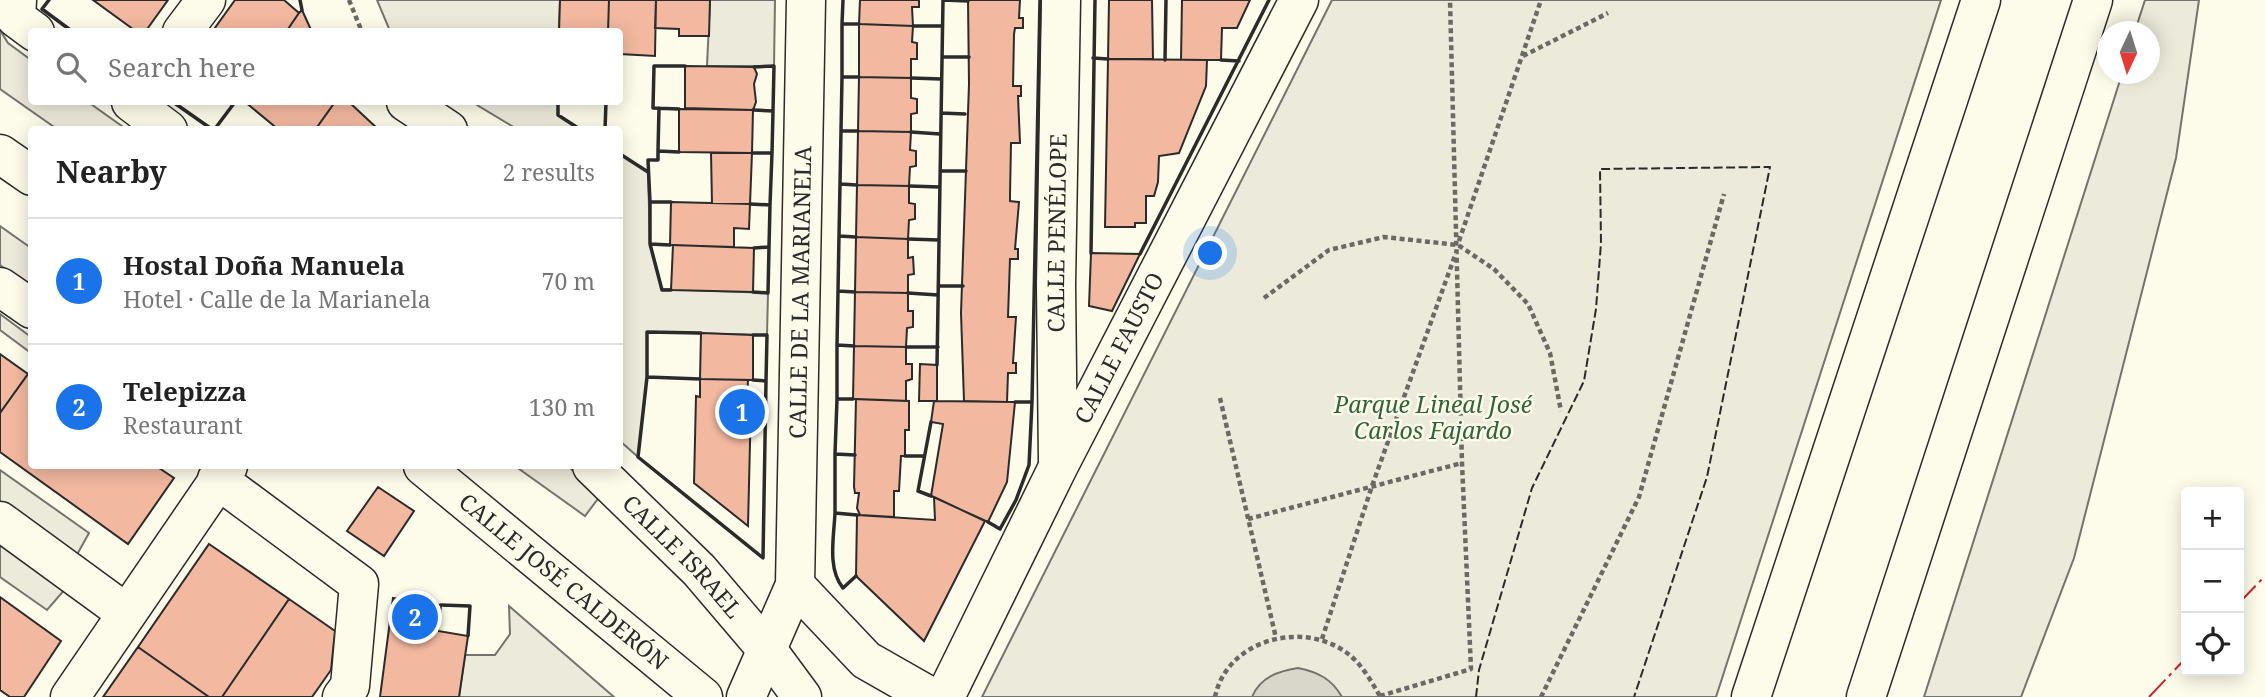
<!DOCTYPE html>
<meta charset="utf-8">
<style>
:root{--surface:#fff;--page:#f6f6f6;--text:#222;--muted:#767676;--line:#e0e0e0;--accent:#1a73e8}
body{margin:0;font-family:"Noto Serif",serif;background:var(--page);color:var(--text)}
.controls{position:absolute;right:21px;bottom:21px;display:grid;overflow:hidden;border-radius:7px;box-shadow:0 4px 18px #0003}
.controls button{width:63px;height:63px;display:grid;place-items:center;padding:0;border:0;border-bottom:2px solid var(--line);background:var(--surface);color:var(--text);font:35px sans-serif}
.compass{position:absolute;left:2097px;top:21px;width:63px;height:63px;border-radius:50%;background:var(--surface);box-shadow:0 4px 18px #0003;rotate:184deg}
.you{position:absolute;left:1211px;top:254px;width:24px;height:24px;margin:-18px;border:5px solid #fff;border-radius:50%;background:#1a73e8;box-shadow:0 0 0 10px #1a73e833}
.badge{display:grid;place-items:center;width:46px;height:46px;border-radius:50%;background:var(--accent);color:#fff;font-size:23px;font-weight:700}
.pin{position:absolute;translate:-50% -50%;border:4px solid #fff;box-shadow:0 2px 7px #0006}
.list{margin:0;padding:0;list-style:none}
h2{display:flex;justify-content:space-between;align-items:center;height:91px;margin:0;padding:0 28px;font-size:30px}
h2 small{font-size:23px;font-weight:400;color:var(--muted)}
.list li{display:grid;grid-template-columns:46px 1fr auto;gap:21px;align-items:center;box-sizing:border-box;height:126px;padding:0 28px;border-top:2px solid var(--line)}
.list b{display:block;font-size:26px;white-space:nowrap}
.list p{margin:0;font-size:23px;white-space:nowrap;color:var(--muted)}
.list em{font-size:23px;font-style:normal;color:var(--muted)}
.icon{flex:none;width:38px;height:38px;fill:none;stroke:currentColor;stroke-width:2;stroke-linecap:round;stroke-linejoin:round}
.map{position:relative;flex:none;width:2265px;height:697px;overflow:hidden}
.search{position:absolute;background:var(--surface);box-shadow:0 4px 18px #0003;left:28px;top:28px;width:595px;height:77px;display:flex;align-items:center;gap:18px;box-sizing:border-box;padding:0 24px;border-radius:7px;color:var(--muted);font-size:26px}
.panel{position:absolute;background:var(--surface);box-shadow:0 4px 18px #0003;left:28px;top:126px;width:595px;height:343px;border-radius:7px}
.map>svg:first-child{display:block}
</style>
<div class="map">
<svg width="2265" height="697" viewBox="0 0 2265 697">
<rect width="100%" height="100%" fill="#fdfbea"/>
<path fill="#ecebdb" stroke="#74746e" stroke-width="2" d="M377 0H560L559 31H390Z
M710 0H775L774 66H707Z
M1332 0H1941L1716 697H982Z
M2145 0H2199L2176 158 2074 558 2021 697H1924L2122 74H2150V32L2135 31Z
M0 30 8 43 31 60 32 102H88L126 129H57L0 89Z
M472 102H558V115L581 129H517Z
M620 154 648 172 650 244 662 289 768 293 767 335 647 332V377L638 457 620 441Z
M515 466H568L600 496 585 516Z
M509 606 614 697H459L465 655H495L510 634Z"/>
<path fill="#eceadb" stroke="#74746e" stroke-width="2" d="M0 226 31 248V288L0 265Z
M0 314 31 337V353L0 330Z
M0 470 89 533 74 560 0 507Z
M0 539 67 587 47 610 0 577Z"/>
<path fill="#d8d7c9" stroke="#74746e" stroke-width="2" d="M1298 668C1318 672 1332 679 1342 697H1252C1260 677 1279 671 1298 668Z"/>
<path fill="#f2b8a0" stroke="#2b2b2b" stroke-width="2" d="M93 0H168L145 32H137Z
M235 0H284L299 13 286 32H212Z
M560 0H609L608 32H559Z
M609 0H656L655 56 620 54V32H608Z
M656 0H710L709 36H679V29L655 28Z
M860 0H919V7H912L913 26 859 24Z
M968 0H1020L1019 18H1023V28H1015L1014 34 1013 86H1021V96H1018L1020 143H1011L1010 195V201L1019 202 1015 249H1018V259H1010L1008 317H1016L1013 363H1016V373H1008L1007 402 964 401 961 313 969 84Z
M1109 0H1152L1153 59H1108Z
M1182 0H1250L1237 28H1222L1221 60H1181Z
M302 10 312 32H286L299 13Z
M859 24 913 26 912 42 917 43V59H911V78L859 77Z
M1108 59 1207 60 1206 86 1179 153 1159 156 1158 182 1154 196H1146V223H1135V227H1105Z
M685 66 754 67 757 74 754 84 756 102 753 110 685 108Z
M859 77 911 78V98L917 99V113L911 114V132L858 131Z
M245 102H335L315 130H279Z
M335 102H349L379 130H315Z
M679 109 753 110 752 153 679 152Z
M858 131 911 132 910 150 916 151V166L910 167 909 186 857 185Z
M711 153H752L750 204H712Z
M857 185 909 186V203L915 204V219L909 220 908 239 856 237Z
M671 202 750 204 749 229 734 228V247L670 245Z
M856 237 908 239V258L913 257 914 274 908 275V293L855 292Z
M673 245 754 248 753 292 671 290Z
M1091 253 1140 254 1112 311 1089 306Z
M855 292 908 293V311H913V327L907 328 906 347 854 346Z
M701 333 753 335V380L700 379Z
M854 346 906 347V364H912V379L906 381V401L853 399Z
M0 354 28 374 0 413Z
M920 364 937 365V401H919Z
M28 374 32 377V466H156L174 478 128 544 0 452V413Z
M700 379 748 380 747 401H751L748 526 694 483 696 396 700 397Z
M856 399 909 401V430H905V456H901L899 491H894V517L860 515 857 508 859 493H855L854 487Z
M934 401 1015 402 1007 482 988 522 931 496 943 424 931 422Z
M378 487 414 511 384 556 347 531Z
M934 497 985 521 924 641 856 576 857 515 935 520Z
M209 544 289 599 222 697H209L138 647Z
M0 597 61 641 24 697H10L0 690Z
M393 598 441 605 438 631 468 636 459 697H380Z
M289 599 335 631 331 670 312 697H222Z
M138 647 209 697H103Z"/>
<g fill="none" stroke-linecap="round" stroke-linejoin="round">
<g stroke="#2b2b2b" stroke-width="41">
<g id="minor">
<path d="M17 0 16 18 35 32"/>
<path d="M182 32 206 0"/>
<path d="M131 102 168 130"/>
<path d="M406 102 448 130"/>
<path d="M0 287 32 309"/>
<path id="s1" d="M1058 462 1056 285 1061 0"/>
<path id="s2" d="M592 466 699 570 768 651 802 697"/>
<path d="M217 479 359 584 350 686 342 697"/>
<path d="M0 521 126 613"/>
<path d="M795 585 866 660 931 697"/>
<path d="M70 697 228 466"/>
<path id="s3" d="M746 697 795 585 806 0"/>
<path id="s4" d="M945 697 1058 467 1299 0"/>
</g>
</g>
<g stroke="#2b2b2b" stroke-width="41">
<g id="major">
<path d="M0 154 32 176"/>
<path id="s5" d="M423 466 703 697"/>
<path d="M1751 697 1981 0"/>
<path d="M1866 697 2093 0"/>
</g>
</g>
<path stroke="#6a6964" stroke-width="4.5" stroke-dasharray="5 3.5" stroke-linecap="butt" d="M349 0 362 32
M1523 56 1608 13
M1459 241 1541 0
M1264 298 1329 250 1384 237 1458 245 1494 269 1528 304 1550 353 1561 411
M1220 398 1276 638
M1248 519 1462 463
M1322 639 1372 486 1457 250
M1380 696 1471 669 1462 463 1450 0
M1215 697C1227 639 1303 620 1347 653 1361 663 1371 681 1380 696
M1541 697 1639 497 1724 194"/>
<use href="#minor" stroke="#fdfbea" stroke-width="38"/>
<use href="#major" stroke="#fdfbea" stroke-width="38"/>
<path stroke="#2b2b2b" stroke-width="2" stroke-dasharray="9 3.5" stroke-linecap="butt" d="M1476 697 1479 670 1532 488 1584 381 1596 309 1601 243 1600 169 1770 167 1707 477 1634 697"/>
<path stroke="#2b2b2b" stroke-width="3.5" d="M49 0 42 9 73 32
M300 0 302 10
M943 0 968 1
M842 24 843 0
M913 26H942
M942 57H969
M1093 58 1108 59
M1165 60 1166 0
M1221 60 1239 61
M754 67 774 66 773 111
M842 77V24H859
M911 78 941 79
M173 102 213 130
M558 102V115L581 130
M659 108 658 151 679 152
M679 109 653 108 654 66H685
M753 110 773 111 772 153
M941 113 965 114
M214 130 235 102
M605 130 606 102
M841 131 842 77H859
M911 132 940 134
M752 153H772L770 205
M620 154 648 172
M940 171H966
M840 184 841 131H858
M909 186 940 187
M650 202 648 160H658V151
M750 204 770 205 769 247
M839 236 840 184 857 185
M908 239 939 240
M650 244V202H671
M670 245 650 244 662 290H671
M1091 253 1095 0
M1140 254 1269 0
M938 286H963
M838 291 839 236 856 237
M753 292 768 293 769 247 754 248
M908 293 938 295
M753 335H767L766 381
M837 345 838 291 855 292
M906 347H938
M937 365 943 0
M647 377V332L701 333
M700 379 647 377 638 457 763 558 766 381 753 380
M837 399V345L854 346
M1015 402H1032L1040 0
M931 422 918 491 931 496
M835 454 837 399H853
M905 456H924
M835 513V454L855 455
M988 522 1000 529 1016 500 1029 465 1032 402
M856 576 843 588C827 569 834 536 835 513L857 515
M441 605 470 606 468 636"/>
<path stroke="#c62828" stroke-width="2" stroke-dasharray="24 5 3.5 5" stroke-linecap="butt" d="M2239 603 2265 576
M2149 697 2186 658"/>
</g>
<g text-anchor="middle" stroke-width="5" stroke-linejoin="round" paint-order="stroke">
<g font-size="23" fill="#2b2b2b" stroke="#fdfbea">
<text dy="8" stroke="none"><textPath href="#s1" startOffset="229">CALLE PENÉLOPE</textPath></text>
<text dy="8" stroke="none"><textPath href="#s3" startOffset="415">CALLE DE LA MARIANELA</textPath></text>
<text dy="8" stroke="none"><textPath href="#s4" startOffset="390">CALLE FAUSTO</textPath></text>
<text dy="8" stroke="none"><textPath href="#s2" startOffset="128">CALLE ISRAEL</textPath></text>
<text dy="8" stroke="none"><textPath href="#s5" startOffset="182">CALLE JOSÉ CALDERÓN</textPath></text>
</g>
<g font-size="23" font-style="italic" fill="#34623c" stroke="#fdfbea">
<text x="1433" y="413">Parque Lineal José<tspan x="1433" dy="26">Carlos Fajardo</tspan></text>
</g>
</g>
</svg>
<div class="controls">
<button>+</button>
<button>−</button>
<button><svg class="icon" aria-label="locate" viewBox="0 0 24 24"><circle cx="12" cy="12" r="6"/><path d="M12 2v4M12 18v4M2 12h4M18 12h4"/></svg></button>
</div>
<svg class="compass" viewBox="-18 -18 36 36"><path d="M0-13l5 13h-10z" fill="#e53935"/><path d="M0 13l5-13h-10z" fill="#767676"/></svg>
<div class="you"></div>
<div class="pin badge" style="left:742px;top:412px">1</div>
<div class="pin badge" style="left:415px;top:617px">2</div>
<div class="search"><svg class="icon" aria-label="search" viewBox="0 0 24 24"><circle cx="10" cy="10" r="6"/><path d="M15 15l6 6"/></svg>Search here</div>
<section class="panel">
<h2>Nearby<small>2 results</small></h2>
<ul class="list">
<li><span class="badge">1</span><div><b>Hostal Doña Manuela</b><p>Hotel · Calle de la Marianela</p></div><em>70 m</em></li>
<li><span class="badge">2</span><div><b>Telepizza</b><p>Restaurant</p></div><em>130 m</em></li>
</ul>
</section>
</div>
